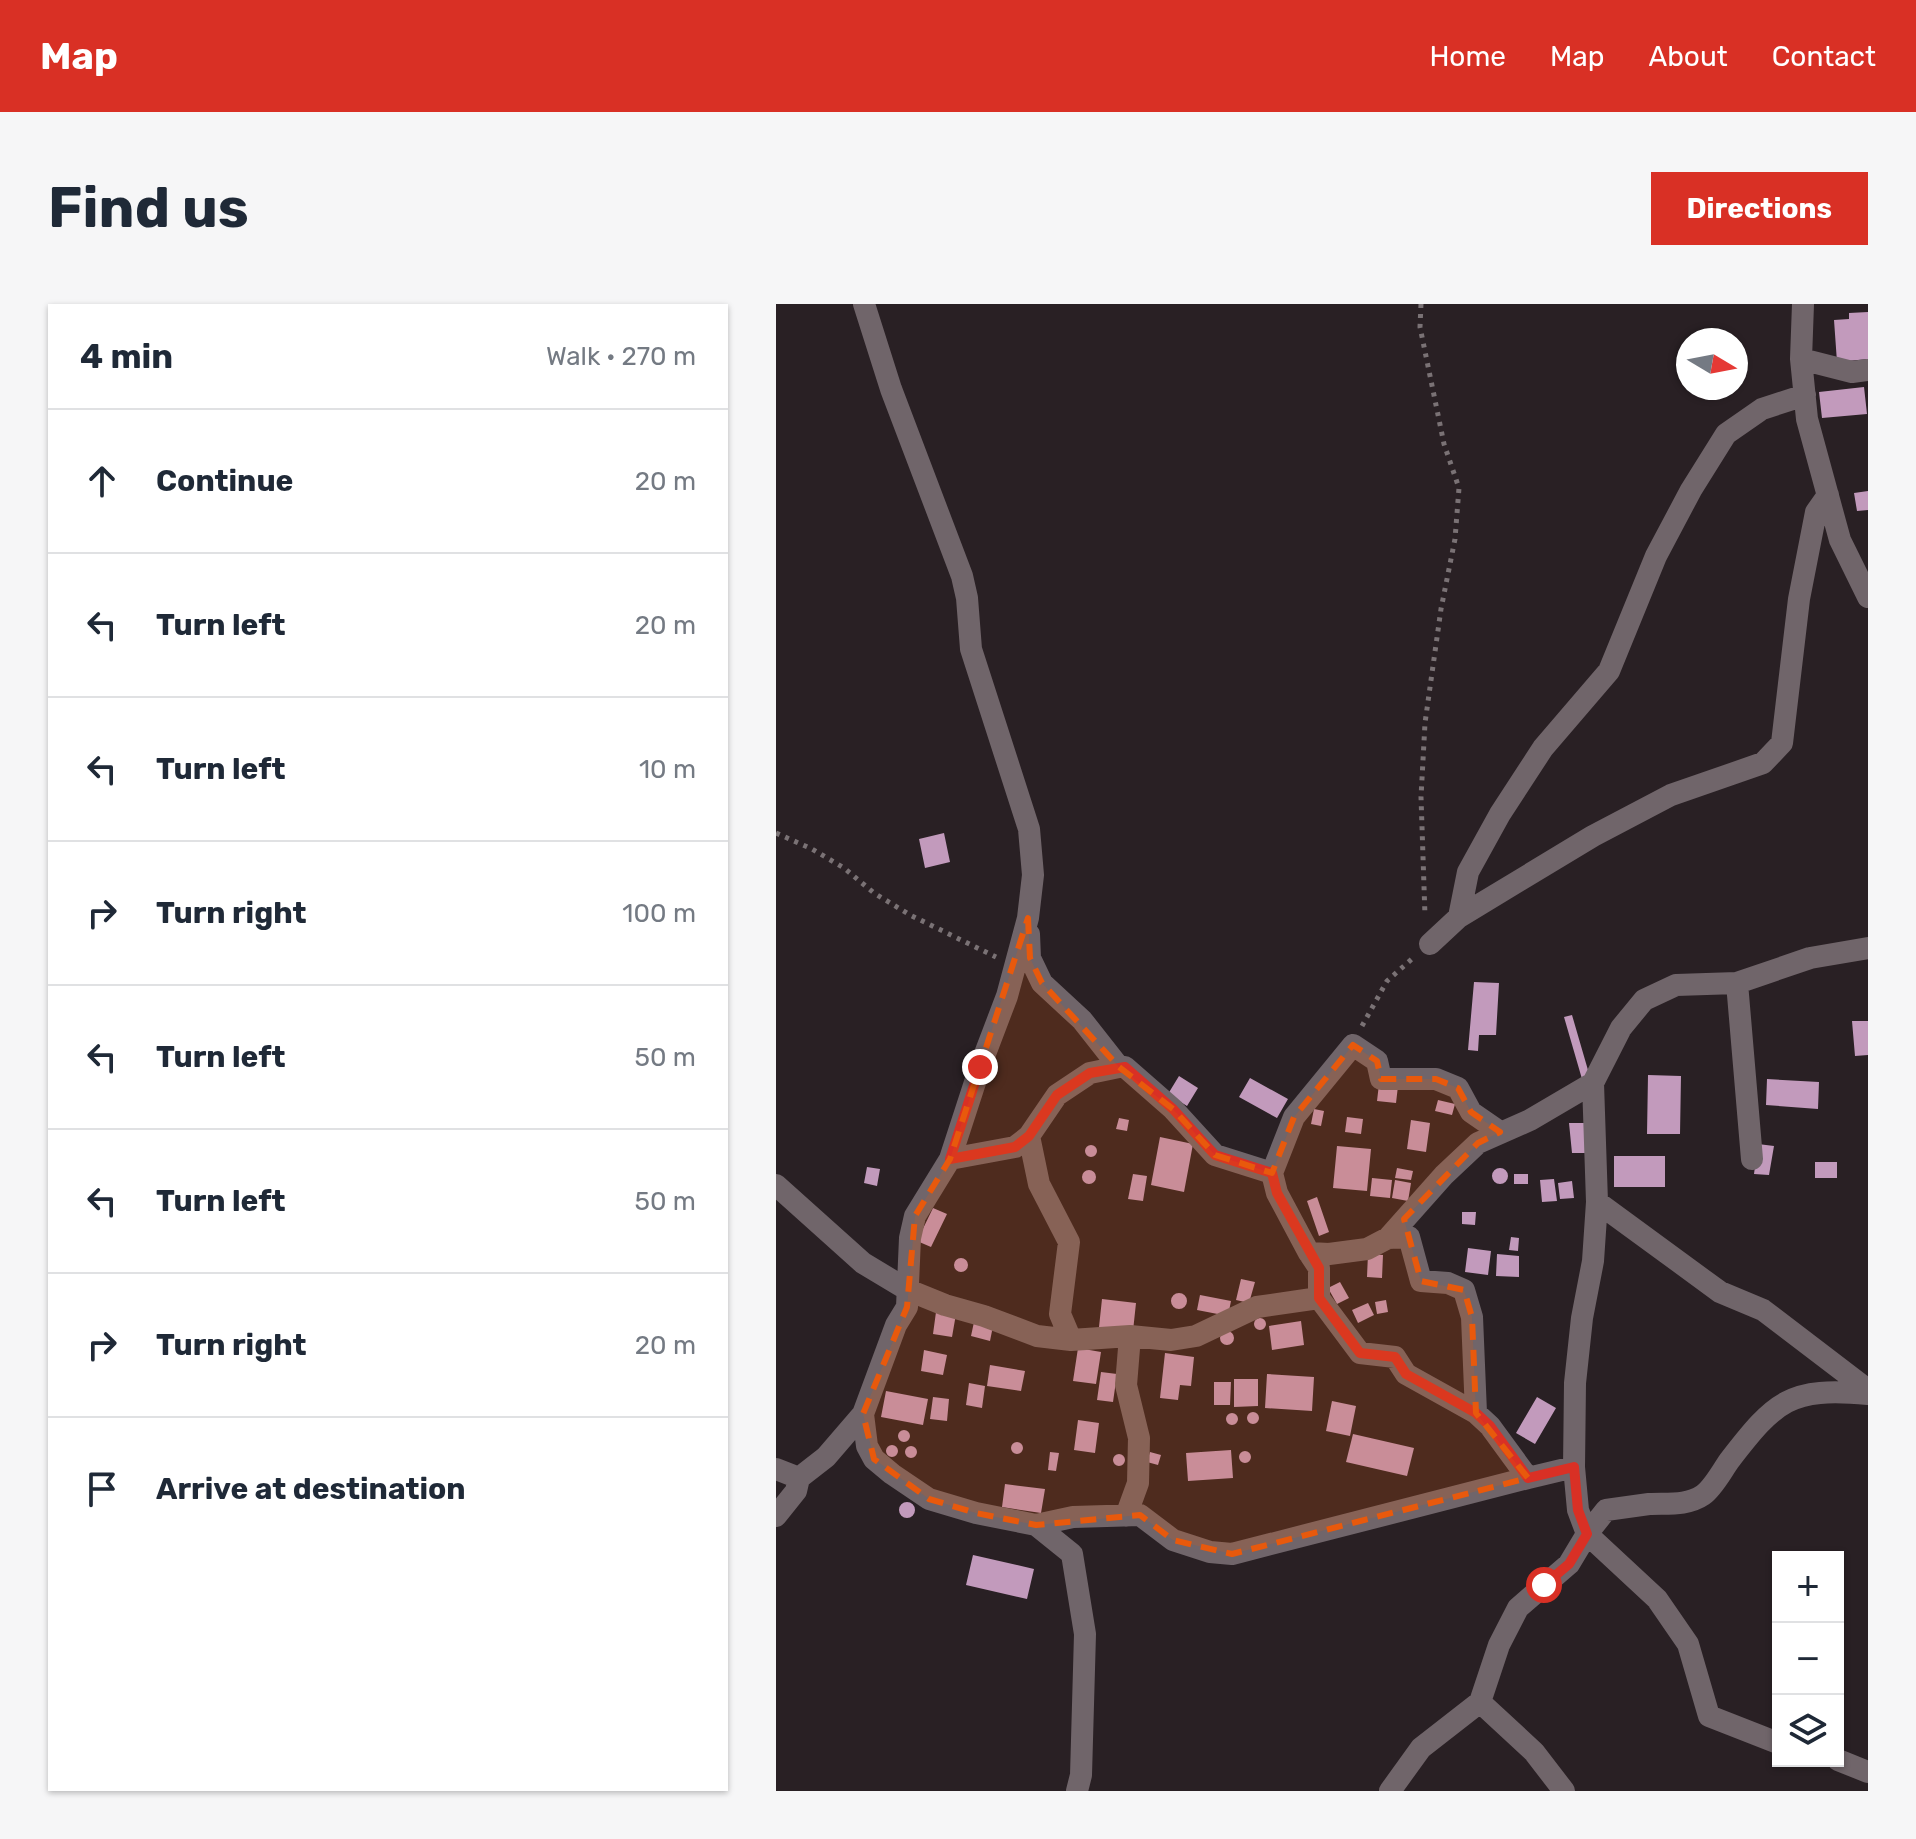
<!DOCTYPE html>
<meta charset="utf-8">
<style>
:root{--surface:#fff;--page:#f6f6f7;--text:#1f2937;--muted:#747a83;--line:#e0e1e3;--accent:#d93025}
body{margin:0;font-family:Rubik,sans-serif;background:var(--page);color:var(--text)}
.controls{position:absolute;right:24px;bottom:24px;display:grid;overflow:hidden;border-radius:0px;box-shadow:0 2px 6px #0004}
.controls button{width:72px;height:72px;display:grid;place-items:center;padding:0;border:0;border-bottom:2px solid var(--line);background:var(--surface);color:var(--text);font:40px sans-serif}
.compass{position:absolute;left:900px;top:24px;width:72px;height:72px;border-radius:50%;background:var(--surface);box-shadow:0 2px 6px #0004;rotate:100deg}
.stop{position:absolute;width:24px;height:24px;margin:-18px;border:6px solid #d93025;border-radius:50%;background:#fff}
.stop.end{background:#d93025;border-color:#fff;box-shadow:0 2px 8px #0008}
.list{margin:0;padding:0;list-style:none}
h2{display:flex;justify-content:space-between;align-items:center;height:104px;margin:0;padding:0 32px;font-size:34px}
h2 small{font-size:26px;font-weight:400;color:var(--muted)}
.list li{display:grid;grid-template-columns:52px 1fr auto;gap:24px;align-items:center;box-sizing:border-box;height:144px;padding:0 32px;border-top:2px solid var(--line)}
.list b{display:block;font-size:30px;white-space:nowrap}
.list em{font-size:26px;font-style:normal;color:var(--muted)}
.icon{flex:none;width:44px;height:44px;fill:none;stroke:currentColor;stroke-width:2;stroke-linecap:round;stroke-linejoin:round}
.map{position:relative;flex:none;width:1092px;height:1487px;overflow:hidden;border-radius:0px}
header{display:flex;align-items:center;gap:48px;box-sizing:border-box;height:112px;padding:0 40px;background:var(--accent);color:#fff}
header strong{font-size:38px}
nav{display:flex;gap:44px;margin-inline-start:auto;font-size:28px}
.intro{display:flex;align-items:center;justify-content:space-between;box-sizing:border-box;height:192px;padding:0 48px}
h1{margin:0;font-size:56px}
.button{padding:20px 36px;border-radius:0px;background:var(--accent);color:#fff;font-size:28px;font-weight:700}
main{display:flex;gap:48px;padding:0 48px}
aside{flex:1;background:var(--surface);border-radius:0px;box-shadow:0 2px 6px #0004}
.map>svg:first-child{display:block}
</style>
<header>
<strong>Map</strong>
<nav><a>Home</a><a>Map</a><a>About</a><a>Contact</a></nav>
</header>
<div class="intro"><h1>Find us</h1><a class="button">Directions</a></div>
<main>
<aside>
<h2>4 min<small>Walk · 270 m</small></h2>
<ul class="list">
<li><svg class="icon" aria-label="ahead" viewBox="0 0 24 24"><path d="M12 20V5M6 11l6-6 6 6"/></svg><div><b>Continue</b></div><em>20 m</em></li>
<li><svg class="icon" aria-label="left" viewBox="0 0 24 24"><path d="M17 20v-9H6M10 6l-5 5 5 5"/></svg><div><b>Turn left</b></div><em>20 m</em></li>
<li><svg class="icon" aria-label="left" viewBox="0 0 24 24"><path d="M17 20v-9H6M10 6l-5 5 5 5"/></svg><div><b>Turn left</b></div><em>10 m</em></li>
<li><svg class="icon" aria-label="right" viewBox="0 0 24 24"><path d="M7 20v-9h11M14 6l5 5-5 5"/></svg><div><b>Turn right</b></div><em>100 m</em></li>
<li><svg class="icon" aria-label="left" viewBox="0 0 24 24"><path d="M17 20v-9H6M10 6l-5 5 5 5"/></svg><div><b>Turn left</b></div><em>50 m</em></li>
<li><svg class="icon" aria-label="left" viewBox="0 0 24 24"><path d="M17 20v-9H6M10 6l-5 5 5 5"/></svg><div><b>Turn left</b></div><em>50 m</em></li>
<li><svg class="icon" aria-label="right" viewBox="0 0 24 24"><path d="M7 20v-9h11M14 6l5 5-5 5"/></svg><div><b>Turn right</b></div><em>20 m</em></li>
<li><svg class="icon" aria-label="arrive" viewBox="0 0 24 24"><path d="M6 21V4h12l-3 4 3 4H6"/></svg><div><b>Arrive at destination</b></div></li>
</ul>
</aside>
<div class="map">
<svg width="1092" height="1487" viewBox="0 0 1092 1487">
<rect width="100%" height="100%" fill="#292024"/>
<path fill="#c29abc" d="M1092 8V55L1061 58 1058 16 1073 15V9Z
M1088 83 1091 110 1046 114 1043 88Z
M1092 187V206L1081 207 1078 189Z
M168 529 174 558 149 564 143 535Z
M698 678 723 679 720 731H703L702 747 692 746Z
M796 711 814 773 806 775 788 713Z
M1076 717H1092V751L1079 752Z
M872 771 905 772 904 830H871Z
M403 772 422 784 411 802 392 790Z
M474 774 512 795 501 814 463 793Z
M991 775 1043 778 1042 805 990 801Z
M603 780 622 782 620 799 601 797Z
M662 796 679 800 676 811 659 807Z
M538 805 548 807 545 822 535 820Z
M571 813 587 815 585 830 569 828Z
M343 814 353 816 351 827 340 825Z
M635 816 654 819 650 848 631 845Z
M793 819H811L812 849H796Z
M384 833 417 840 408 888 375 881Z
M982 840 998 842 993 871 978 870Z
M309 847a6 6 0 1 1 12 0a6 6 0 1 1-12 0Z
M561 842 595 845 591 887 557 884Z
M838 852H889V883H838Z
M1039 858H1061V874H1039Z
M91 863 104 865 101 882 88 879Z
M621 864 637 867 635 876 619 874Z
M716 872a8 8 0 1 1 16 0a8 8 0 1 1-16 0Z
M306 873a7 7 0 1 1 14 0a7 7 0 1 1-14 0Z
M357 870 371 872 367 897 352 895Z
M738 870H752V880H738Z
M596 874 616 876 614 894 594 892Z
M778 875 781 897 766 898 764 876Z
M619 876 635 879 632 897 616 894Z
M796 877 798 894 784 895 782 879Z
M541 893 553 928 543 932 531 897Z
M157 904 171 910 155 943 141 937Z
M686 908H700L699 921 686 920Z
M735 933 743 934 742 947 733 946Z
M692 944 715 947 712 971 689 968Z
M592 950 607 951 606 974 591 973Z
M721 950 743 952V973L720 972Z
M178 961a7 7 0 1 1 14 0a7 7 0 1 1-14 0Z
M465 975 479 978 473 999 460 996Z
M564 978 573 994 561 1000 552 984Z
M395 997a8 8 0 1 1 16 0a8 8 0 1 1-16 0Z
M424 991 455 997 452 1012 421 1006Z
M326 995 360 999 357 1027 323 1023Z
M610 996 612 1008 601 1010 599 998Z
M592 999 598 1011 582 1019 576 1006Z
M160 1008 180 1010 176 1033 157 1030Z
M478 1020a6 6 0 1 1 12 0a6 6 0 1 1-12 0Z
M525 1017 528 1041 496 1046 493 1022Z
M198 1018 217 1022 214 1037 195 1032Z
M444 1034a7 7 0 1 1 14 0a7 7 0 1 1-14 0Z
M302 1044 325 1048 320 1080 297 1077Z
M148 1046 171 1051 167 1071 145 1067Z
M389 1049 418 1053 415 1082 404 1081 402 1096 384 1094Z
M214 1061 249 1067 245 1087 211 1082Z
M325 1068 341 1070 337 1098 321 1096Z
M491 1070 538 1073 536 1107 489 1104Z
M458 1075H482V1102L458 1103Z
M438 1078H455L454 1101H438Z
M193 1079 209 1082 206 1104 190 1101Z
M110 1087 152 1095 147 1121 105 1113Z
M157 1093 173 1095 171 1117 154 1115Z
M761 1093 780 1104 759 1140 740 1129Z
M556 1097 580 1102 574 1132 550 1127Z
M471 1114a6 6 0 1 1 12 0a6 6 0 1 1-12 0Z
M450 1115a6 6 0 1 1 12 0a6 6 0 1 1-12 0Z
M302 1116 323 1119 319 1149 298 1146Z
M122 1132a6 6 0 1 1 12 0a6 6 0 1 1-12 0Z
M577 1130 638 1144 631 1172 570 1158Z
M235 1144a6 6 0 1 1 12 0a6 6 0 1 1-12 0Z
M110 1147a6 6 0 1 1 12 0a6 6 0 1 1-12 0Z
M129 1148a6 6 0 1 1 12 0a6 6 0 1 1-12 0Z
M455 1146 457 1174 412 1177 410 1149Z
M463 1153a6 6 0 1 1 12 0a6 6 0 1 1-12 0Z
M274 1148 283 1149 280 1167 272 1166Z
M374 1148 385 1151 382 1161 371 1158Z
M337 1156a6 6 0 1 1 12 0a6 6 0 1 1-12 0Z
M229 1180 269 1185 265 1209 226 1203Z
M123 1206a8 8 0 1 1 16 0a8 8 0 1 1-16 0Z
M197 1251 258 1265 251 1295 190 1281Z"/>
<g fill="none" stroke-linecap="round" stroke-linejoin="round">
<path stroke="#7a7275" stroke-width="5" stroke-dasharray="4 6" stroke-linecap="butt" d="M645 0 644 23 668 140 683 184 679 235 665 305 649 419 645 493 649 612
M0 529 36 545 68 564 98 589 134 611 220 653
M586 722 611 677 637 654"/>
<path stroke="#70656a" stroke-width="22" d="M1027 0 1025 55 1031 115 1064 236 1092 293
M1025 55 1076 68 1092 66
M683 613 817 532 895 491 987 459 1006 439 1023 295 1040 208 1052 191
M253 630 254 654 266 679 306 716 343 763H349L397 805 439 851 496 869
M654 640 683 613 692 568 724 510 767 444 833 367 880 252 915 186 950 130 986 105 1029 91
M961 679 976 855
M253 832 263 880 293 938 284 1010 295 1036
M174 855 239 843 253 832 281 791 314 769 343 763
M0 881 87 959 132 986 169 1001 208 1012 261 1032 295 1036 354 1032 395 1036 420 1032 481 1003 543 994V964L533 949 553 950 591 945 612 934 668 871 702 839 754 816 817 779 845 724 868 696 900 681 961 679 1034 654 1092 644
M821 898 944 988 987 1006 1092 1086
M612 934 633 933 645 977 672 979 688 986 696 1013 700 1109
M533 949 501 889 496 869 518 813 577 741 601 757 605 775H660L682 784 695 808 724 828
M543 994 584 1049 619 1053 630 1070 700 1109 714 1122 752 1174 798 1163 802 1206 811 1230 881 1295 912 1340 933 1412 1002 1439
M87 1110 91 1142 98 1155 116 1170 153 1195 200 1209 260 1221 297 1213 364 1211 397 1236 434 1248 456 1250 752 1174
M798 1163 799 1079 806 1014 817 957 821 898 817 779
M0 1165 23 1174
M0 1212 20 1187 23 1174 50 1153 87 1110 120 1021 131 1003 134 934 139 912 174 855 204 763 231 692 252 614 257 571 253 525 195 345 191 294 186 272 115 85 88 0
M350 1212 362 1179 363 1134 350 1081 354 1032
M260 1221 296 1250 309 1330 305 1471 301 1487
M704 1398 723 1341 742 1304 793 1260 811 1230 830 1206C844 1204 858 1202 873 1200 891 1199 911 1202 927 1191 937 1184 946 1167 953 1157 1000 1096 1014 1083 1092 1090
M1062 1456 1092 1468
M614 1487 645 1444 704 1398 758 1448 788 1487"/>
</g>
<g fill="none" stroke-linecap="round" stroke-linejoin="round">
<path stroke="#d93025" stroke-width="10" d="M204 763 174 855 239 843 253 832 281 791 314 769 349 763 397 805 439 851 496 869 501 889 543 964V994L584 1049 619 1053 630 1070 700 1109 714 1122 752 1174 798 1163 802 1206 811 1230 793 1260 768 1281"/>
</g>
<path fill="#e8590c" fill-opacity="0.2" stroke="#e8590c" stroke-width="6" stroke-dasharray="16 10" stroke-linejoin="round" d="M252 614 254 654 266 679 343 763 397 805 439 851 496 869 518 813 577 741 601 757 605 775H660L682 784 695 808 724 828 702 839 628 915 645 977 688 986 696 1013 700 1109 752 1174 456 1250 397 1236 364 1211 260 1221 200 1209 153 1195 98 1155 87 1110 131 1003 139 912 174 855Z"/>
</svg>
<div class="controls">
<button>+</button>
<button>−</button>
<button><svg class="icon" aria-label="layers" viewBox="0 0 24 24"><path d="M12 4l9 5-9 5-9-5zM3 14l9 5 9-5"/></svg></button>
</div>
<svg class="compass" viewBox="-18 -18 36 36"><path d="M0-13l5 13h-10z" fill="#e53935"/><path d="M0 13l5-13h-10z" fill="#747a83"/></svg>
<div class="stop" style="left:768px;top:1281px"></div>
<div class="stop end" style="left:204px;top:763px"></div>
</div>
</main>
